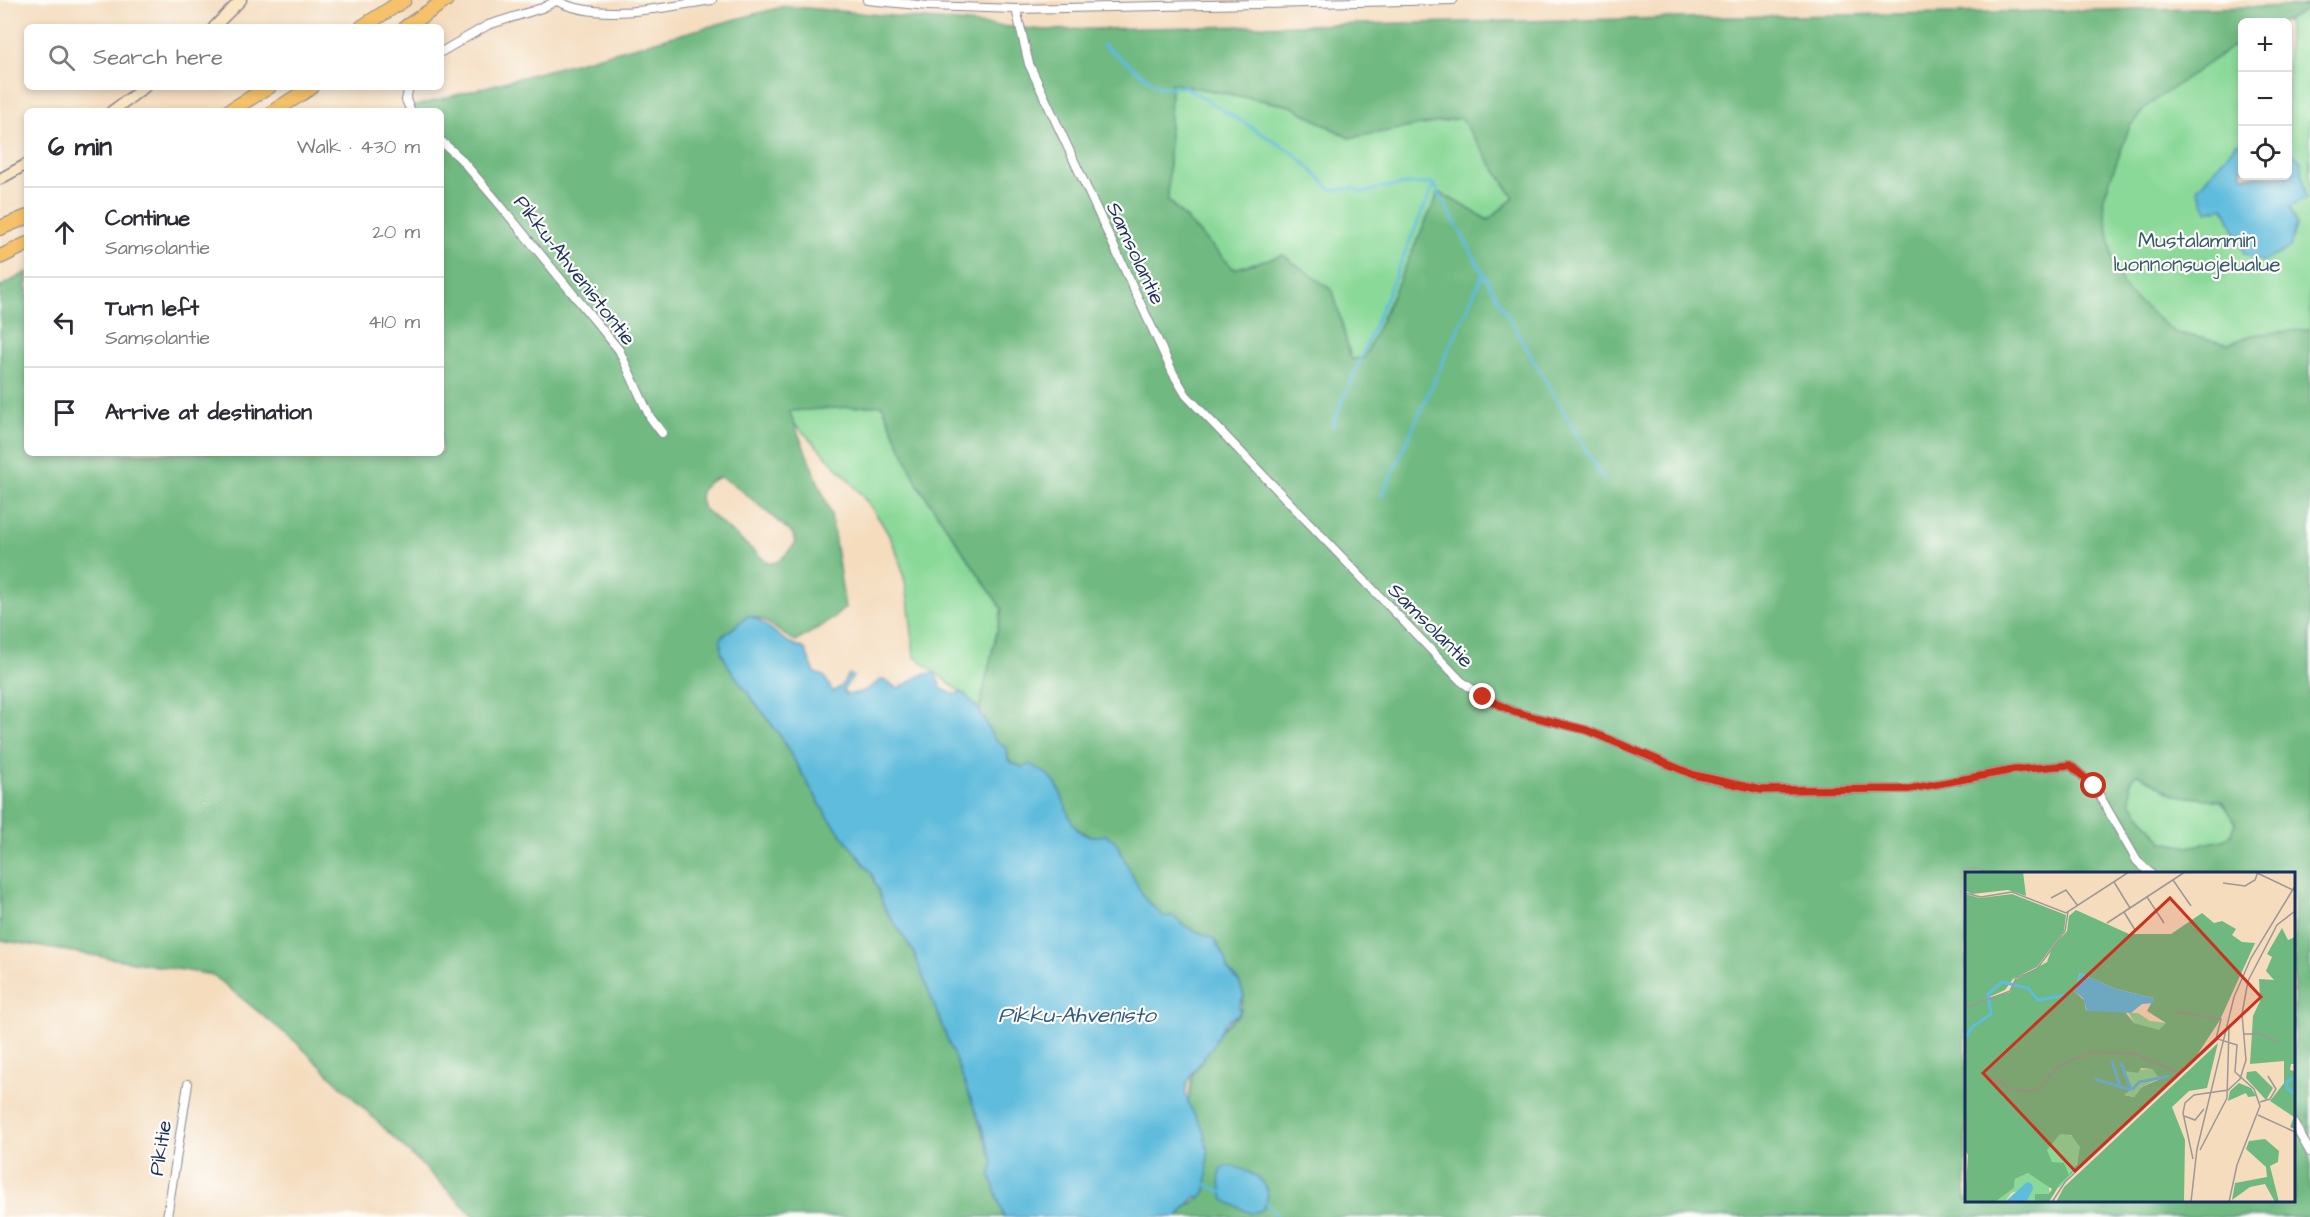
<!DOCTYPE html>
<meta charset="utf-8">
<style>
:root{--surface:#fff;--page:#f7f7f7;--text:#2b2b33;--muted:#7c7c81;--line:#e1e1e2}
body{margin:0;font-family:"Architects Daughter",sans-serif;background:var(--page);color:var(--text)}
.controls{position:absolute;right:18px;top:18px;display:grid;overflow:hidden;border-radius:9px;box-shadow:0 3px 9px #0003}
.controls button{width:54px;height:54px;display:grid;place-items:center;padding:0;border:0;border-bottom:2px solid var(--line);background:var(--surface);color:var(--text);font:30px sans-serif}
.stop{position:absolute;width:18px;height:18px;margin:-14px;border:4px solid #c8321e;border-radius:50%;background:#fff}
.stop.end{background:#c8321e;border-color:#fff;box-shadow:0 2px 6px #0008}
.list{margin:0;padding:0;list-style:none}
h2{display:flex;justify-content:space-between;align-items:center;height:78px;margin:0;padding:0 24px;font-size:26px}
h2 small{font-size:20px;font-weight:400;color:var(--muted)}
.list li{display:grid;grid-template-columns:39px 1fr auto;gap:18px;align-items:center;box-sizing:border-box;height:90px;padding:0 24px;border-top:2px solid var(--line)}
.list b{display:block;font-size:22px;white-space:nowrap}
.list p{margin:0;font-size:20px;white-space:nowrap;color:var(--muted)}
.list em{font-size:20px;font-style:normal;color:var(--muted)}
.icon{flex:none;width:33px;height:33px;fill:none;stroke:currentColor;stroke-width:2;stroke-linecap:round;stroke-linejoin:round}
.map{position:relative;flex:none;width:2310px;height:1217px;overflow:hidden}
.search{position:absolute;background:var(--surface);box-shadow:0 3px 9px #0003;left:24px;top:24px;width:420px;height:66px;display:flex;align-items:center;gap:15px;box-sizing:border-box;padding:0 21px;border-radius:9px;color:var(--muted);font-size:22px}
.panel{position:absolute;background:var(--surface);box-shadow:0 3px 9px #0003;left:24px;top:108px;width:420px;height:348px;border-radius:9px}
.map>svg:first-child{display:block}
</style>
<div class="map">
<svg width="2310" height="1217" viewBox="0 0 2310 1217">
<rect width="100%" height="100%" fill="#fdfcf7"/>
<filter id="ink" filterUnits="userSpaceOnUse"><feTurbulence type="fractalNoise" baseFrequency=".0167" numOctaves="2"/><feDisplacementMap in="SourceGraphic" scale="12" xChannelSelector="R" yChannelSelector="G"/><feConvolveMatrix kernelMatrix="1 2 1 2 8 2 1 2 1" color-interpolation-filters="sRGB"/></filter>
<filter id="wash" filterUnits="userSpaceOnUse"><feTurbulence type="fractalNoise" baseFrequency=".008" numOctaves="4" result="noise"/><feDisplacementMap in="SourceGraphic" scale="24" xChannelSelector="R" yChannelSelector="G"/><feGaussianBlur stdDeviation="1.35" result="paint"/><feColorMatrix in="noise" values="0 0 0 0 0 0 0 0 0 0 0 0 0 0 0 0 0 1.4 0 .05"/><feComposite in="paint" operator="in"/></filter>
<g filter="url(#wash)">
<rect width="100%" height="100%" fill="#f4dcbd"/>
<path fill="#8ad998" stroke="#52847b" stroke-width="1.5" d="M2310 2V329L2297 331 2262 352 2145 336 2111 288 2102 205 2127 116 2242 34V176H2288V22H2261Z
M1171 82 1291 106 1349 138 1461 118 1514 198 1488 220 1439 192 1365 358 1351 359 1333 291 1283 255 1234 269 1168 200Z
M882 405 918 485 1002 609 979 710C960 689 936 674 914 656 910 614 908 567 886 530 862 489 826 456 793 422L789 411Z
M2137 773 2176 795 2222 801 2237 823 2232 833 2224 840 2188 847 2163 842 2131 803 2130 781Z"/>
<path fill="#6fb980" stroke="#45746f" stroke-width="1.5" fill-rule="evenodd" d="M785 6 1044 30 2310 6V9C2300 10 2293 19 2283 22 2271 25 2255 22 2242 22V40L2148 105 2130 126 2103 199 2113 263 2126 291 2174 332 2228 344 2252 335 2310 329V1217H1178L1183 1210 1206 1192 1207 1149 1203 1130 1188 1104 1192 1076 1219 1032 1240 1013 1244 996 1239 982 1227 969 1226 959 1198 933 1183 925 1173 916 1164 917 1144 898 1129 871 1099 837 1087 835 1073 826 1057 791 1008 760 1007 749 994 739 979 710 1002 609 918 485 882 405 789 411 831 514 845 608 831 620 797 641C778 635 768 617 748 616L721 637 730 669 779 734 826 814 872 874 885 909 913 951 965 1081 993 1162 991 1177 1004 1217H475L297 1043 213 975 0 940V287L27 272V453H441V111H403L419 105ZM1171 83 1291 106 1349 138 1461 118 1514 198 1488 220 1439 192 1364 358 1351 359 1333 291 1283 255 1234 269 1168 201ZM720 477 735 485 793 534 795 544C787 552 780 565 768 563L703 508C695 492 705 482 720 477ZM2137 773 2176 795 2222 801 2236 823 2232 833 2224 840 2188 847 2163 842 2131 803 2130 781ZM1966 874H2294V1200H1966Z"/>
<path fill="#5fbcdd" stroke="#3d769e" stroke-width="1.5" d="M2237 143 2242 145V176H2288V149L2301 161 2306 199 2290 207 2296 224 2290 248 2263 262 2244 253 2224 207 2207 211 2197 189Z
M748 616 757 619 786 641 805 649 815 673 824 676 833 692 841 686 849 674 853 677 843 689 845 694C860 695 871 688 882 679L897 688 901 687 923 674 935 673 942 689 953 694 964 693 979 710 994 739 1007 749 1008 760 1023 768 1030 764C1036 768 1045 772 1050 777 1071 796 1062 845 1106 835L1115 841 1144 898 1164 917 1173 916 1183 925 1214 939 1226 959 1227 969 1239 982 1244 996 1239 1006 1240 1013C1235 1016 1229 1019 1225 1024 1220 1030 1218 1037 1214 1044 1206 1057 1186 1075 1186 1091 1186 1108 1200 1118 1204 1133 1210 1152 1207 1173 1206 1192L1201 1198 1195 1197 1177 1217H1004L991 1177 993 1162 984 1133 913 951 885 909 872 874 826 814 779 734 730 669 721 651V638Z
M1232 1166C1253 1172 1279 1185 1262 1210L1250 1213 1224 1200 1219 1178 1223 1167Z"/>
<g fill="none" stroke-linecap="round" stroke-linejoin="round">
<path stroke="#5fbcdd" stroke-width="3" d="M1103 45 1159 87H1185L1295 154 1332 190 1354 188 1362 193C1386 185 1409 183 1434 184
M1434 184 1483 273 1604 481
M1332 426 1434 184
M1382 496 1483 274
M1206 1184 1222 1192
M1267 1203 1278 1217"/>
</g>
</g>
<g filter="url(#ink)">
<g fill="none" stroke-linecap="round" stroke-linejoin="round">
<g stroke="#88868e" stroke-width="10">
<path id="street" d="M555 0C598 23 665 7 712 0
M867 0 928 6 1016 9 1453 0
M1016 9 1029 64 1173 373 1186 395 1461 681 1483 697 1514 712 1586 730 1694 775 1761 790 1909 789 2014 770 2070 765 2094 786 2137 861 2151 874
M441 52 488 25 542 8 556 1
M409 87 406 100 411 111
M441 141 460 158 496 200 619 350 650 417 662 433
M2294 1124 2310 1152
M167 1217 188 1084"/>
</g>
<g stroke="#88868e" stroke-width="13">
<path id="secondary" d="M214 27 241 0
M112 111 145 87
M0 179 27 164"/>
</g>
<g stroke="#88868e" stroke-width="16">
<path id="highway" d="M362 27 404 0
M406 27 446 0
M229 111 269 87
M274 111 312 87
M0 228 27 217
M0 257 27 244"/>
</g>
<use href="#street" stroke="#fff" stroke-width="8"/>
<use href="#secondary" stroke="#fbe6c4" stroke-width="10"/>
<use href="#highway" stroke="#f5c16b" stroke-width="14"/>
</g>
</g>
<g fill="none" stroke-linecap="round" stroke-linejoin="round" filter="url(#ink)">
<path stroke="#c8321e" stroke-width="8" d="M1483 697 1514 712 1586 730 1694 775 1761 790 1909 789 2014 770 2070 765 2094 786"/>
</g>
<g text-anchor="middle" stroke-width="4.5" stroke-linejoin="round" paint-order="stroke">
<g font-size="21" fill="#375a6c" stroke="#fdfcf7">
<text x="2197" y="247">Mustalammin<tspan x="2197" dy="24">luonnonsuojelualue</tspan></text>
</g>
<g font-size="21" fill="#1b2f5e" stroke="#fdfcf7">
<text transform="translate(1136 253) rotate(65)" y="7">Samsolantie</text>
<text transform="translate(575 270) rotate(52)" y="7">Pikku-Ahvenistontie</text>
<text transform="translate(1431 625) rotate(45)" y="7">Samsolantie</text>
<text transform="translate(160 1148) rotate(-81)" y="7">Pikitie</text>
</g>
<g font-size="22" font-style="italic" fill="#2f5984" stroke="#fdfcf7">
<text x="1077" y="1022">Pikku-Ahvenisto</text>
</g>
</g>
<g transform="translate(1965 872)">
<rect width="330" height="330" fill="#f4dcbd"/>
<path d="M164 141H173L185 149 202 151 194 159 169 151ZM187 197 195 206 177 215 169 225 159 223 160 198ZM98 259 111 267 116 276 109 300 94 316 86 309 82 278 87 267ZM63 301 83 310 85 322H70V330H61L53 319 46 321 40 330H30L49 316 50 307Z" fill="#8ad998"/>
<path d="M0 0H58L61 24 43 18 7 22 0 19ZM0 22 15 26 47 22 101 43 99 59 72 95 48 107 40 118 22 126 45 120 50 108 82 90 87 76 102 59 104 44 111 38 164 62H206L237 41 249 51 257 49 271 57 267 63 277 70 290 71 255 148 232 183 95 312 84 330H70V322H84L87 317 63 301 50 307 49 316 30 330H0L3 283 0 278ZM115 101 151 117 189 126 182 139 201 151 194 158 169 151 160 140 121 138 119 128 109 119ZM176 196 187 197 195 207 177 215 169 225 159 223 165 218 159 199 173 201ZM95 262 106 263 115 275 112 292 104 303 99 291 87 290 82 278ZM317 56 323 68 330 65V192H326L325 198 330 199V257L325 255 329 245 305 229 319 211V189L285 192 288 144 295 129 294 107 309 108 301 99 307 85 302 82ZM253 171 242 216 224 219 207 235 220 268 219 330H91L99 315ZM291 199 308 216 301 228 281 206 282 200ZM274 211 286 216 291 224 283 225 281 221 263 229 265 219ZM300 267 314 279 313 290 305 294 314 330H310L300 312 285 315 267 328 270 311 302 305 301 295 281 277 284 269Z" fill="#6fb980" fill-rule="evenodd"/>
<path d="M115 101 151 117 189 126V131L177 132 166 141 122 139 118 126 109 119ZM62 310 67 312 68 317 61 330H40Z" fill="#5fbcdd"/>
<path fill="none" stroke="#5fbcdd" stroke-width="3" d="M0 166 7 155 26 142 23 122 37 110 63 116 73 128 103 123M147 189 155 214M156 191 166 217M330 205 322 210V216L330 222M130 207 166 218M167 218 174 210 204 204"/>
<path fill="none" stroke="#9d9797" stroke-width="1.5" d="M290 0 330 19M208 8 226 34M149 10 165 36M258 11 280 14 290 8 293 0M0 21 16 25 47 20 101 41 164 0M182 25 199 51M86 26 101 18 113 34M159 40 170 58M142 51 220 0M0 136 45 119 51 106 72 97 100 59 103 40M210 140 256 147 251 167M278 162H294L314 170M17 204 36 210 46 218 71 219 94 194 127 180 171 182 213 201M275 207 281 188 277 142 283 109 312 53 330 39M295 230 305 227 311 217 303 204M293 243 330 260M219 244 230 248 239 237M235 278 262 226 264 156M228 287 218 241 220 231 229 223 263 218 275 207M87 330 100 310 253 167 272 173 270 200 289 217 295 234 272 293 264 330M226 330 232 277 269 125 286 86 330 14"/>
<path fill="#c8321e" fill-opacity="0.15" stroke="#c8321e" stroke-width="3" d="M205 26 296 125 110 299 18 201Z"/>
<rect width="330" height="330" fill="none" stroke="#1b2f5e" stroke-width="3"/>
</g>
</svg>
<div class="controls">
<button>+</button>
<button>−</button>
<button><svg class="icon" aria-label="locate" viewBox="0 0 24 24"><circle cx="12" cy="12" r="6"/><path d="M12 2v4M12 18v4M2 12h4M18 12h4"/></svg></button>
</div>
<div class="stop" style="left:2094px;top:786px"></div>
<div class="stop end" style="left:1483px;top:697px"></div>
<div class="search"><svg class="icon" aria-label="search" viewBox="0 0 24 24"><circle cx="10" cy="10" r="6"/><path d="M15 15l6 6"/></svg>Search here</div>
<section class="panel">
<h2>6 min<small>Walk · 430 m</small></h2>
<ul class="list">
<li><svg class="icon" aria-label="ahead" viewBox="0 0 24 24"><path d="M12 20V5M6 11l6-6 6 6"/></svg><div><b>Continue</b><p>Samsolantie</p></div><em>20 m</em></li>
<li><svg class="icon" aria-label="left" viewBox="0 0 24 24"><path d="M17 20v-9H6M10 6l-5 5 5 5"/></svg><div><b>Turn left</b><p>Samsolantie</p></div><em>410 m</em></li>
<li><svg class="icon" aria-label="arrive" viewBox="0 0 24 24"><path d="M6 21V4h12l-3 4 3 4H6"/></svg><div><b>Arrive at destination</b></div></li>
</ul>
</section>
</div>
